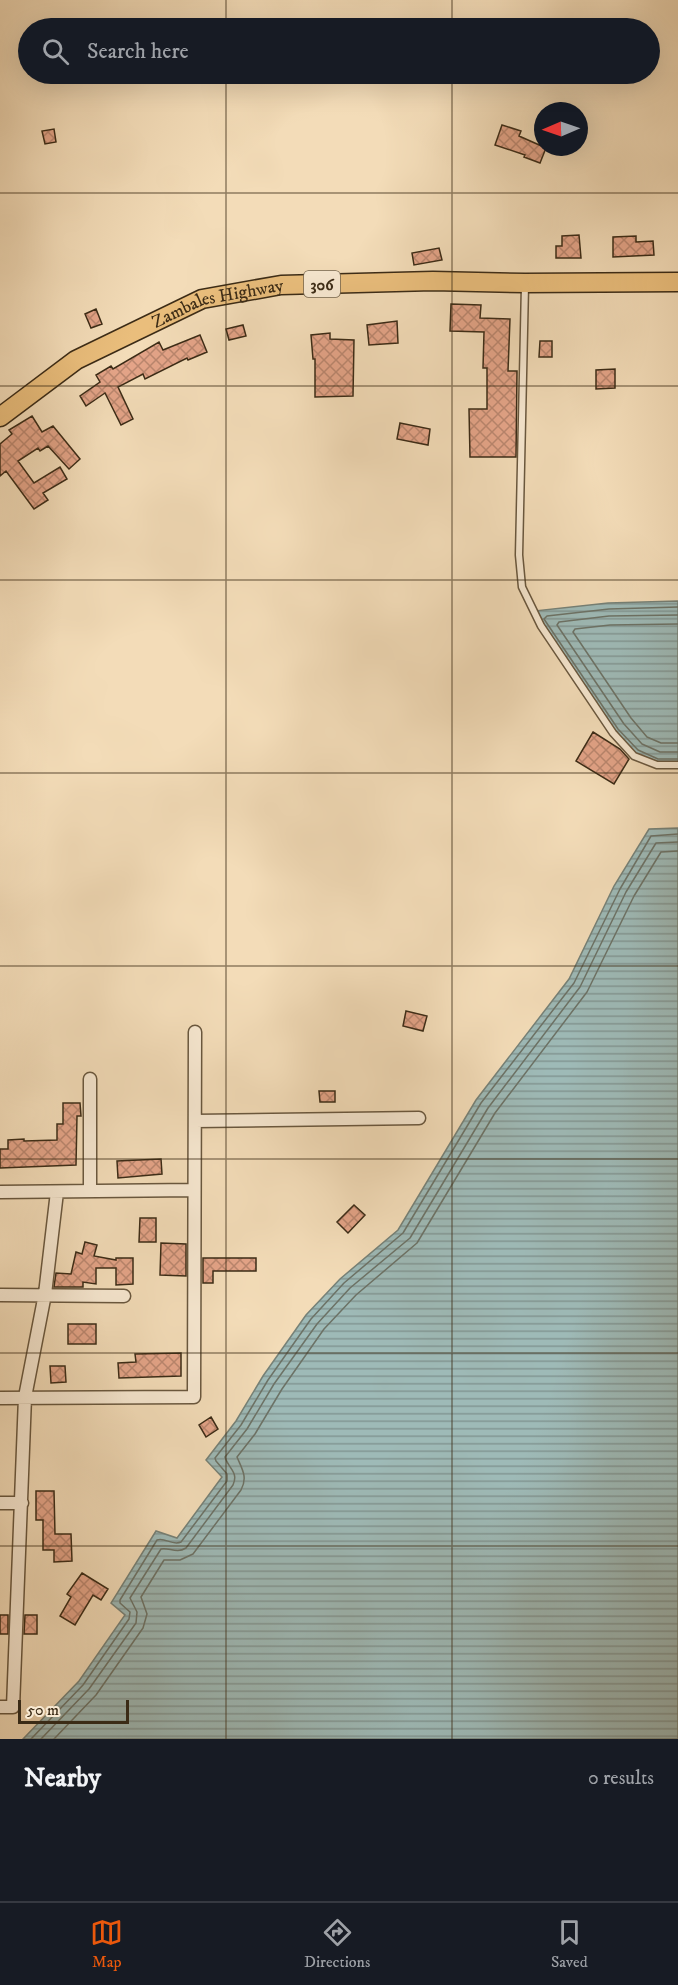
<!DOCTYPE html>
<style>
:root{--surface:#171b24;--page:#20242c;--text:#f1f3f6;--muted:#9ea1a6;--line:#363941;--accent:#ea580c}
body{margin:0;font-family:"IM FELL DW Pica",serif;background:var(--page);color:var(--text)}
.compass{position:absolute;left:534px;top:102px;width:54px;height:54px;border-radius:50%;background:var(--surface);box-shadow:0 6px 24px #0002;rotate:268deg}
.scale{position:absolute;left:18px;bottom:15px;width:111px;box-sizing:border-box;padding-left:6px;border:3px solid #3b2b16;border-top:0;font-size:16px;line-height:21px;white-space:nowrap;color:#3b2b16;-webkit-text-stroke:4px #f7e8d1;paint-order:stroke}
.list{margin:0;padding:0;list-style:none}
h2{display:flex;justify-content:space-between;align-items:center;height:78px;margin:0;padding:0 24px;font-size:26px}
h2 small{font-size:20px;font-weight:400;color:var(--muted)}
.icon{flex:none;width:33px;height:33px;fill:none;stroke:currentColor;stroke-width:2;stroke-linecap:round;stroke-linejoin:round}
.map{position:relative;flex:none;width:678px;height:1739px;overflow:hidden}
.search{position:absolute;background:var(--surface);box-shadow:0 6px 24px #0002;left:18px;right:18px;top:18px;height:66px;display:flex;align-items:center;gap:15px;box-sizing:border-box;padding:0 21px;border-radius:33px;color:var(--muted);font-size:22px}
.sheet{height:162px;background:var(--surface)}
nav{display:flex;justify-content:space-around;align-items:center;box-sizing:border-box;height:84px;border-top:2px solid var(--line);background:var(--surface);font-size:16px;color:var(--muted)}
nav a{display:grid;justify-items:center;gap:3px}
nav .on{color:var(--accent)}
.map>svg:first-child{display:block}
</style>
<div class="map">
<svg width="678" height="1739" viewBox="0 0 678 1739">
<defs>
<pattern id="water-rules" width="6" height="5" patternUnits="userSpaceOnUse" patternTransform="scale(1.5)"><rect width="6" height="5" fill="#9ebab7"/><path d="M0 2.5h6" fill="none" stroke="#829794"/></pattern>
<pattern id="building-cross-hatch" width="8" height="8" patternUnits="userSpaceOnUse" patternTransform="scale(1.5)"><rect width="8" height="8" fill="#e4a488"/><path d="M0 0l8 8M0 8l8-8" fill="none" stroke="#ba866e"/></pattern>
</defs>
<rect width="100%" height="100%" fill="#f3dcb8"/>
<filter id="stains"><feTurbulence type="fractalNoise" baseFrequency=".00333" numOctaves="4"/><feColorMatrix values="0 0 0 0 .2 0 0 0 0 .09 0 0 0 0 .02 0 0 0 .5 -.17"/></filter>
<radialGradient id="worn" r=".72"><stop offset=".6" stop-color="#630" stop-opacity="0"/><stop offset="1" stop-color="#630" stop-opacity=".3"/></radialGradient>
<path fill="url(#water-rules)" stroke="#768177" stroke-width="1.5" d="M678 601V765H657L634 756 613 733 534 611 608 603Z
M678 828V1739H23L79 1681 125 1615 111 1603 156 1531 177 1538 222 1477 206 1460 236 1421 263 1376 306 1315 340 1279 398 1230 476 1100 569 979 614 886 649 829Z"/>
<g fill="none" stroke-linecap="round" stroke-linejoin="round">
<path stroke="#6c7266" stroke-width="1.5" d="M678 607 609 609 547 616 544 619 618 729 638 750 658 759H678
M678 615 609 616 559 622 557 625 624 724 642 744 660 752H678
M678 624 610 625 575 629 573 632 631 718 647 737 661 743H678
M31 1739 83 1685 129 1619 130 1612 120 1603V1600L157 1540C165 1537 172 1546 181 1542L227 1481V1474L216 1461 215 1458 241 1425 268 1380 311 1319 344 1283 403 1233 481 1103 574 983 620 889 651 836 678 834
M41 1739 89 1689 136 1623 137 1612 130 1598 161 1549C169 1547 176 1554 186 1548L233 1485C239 1472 228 1468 225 1457L247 1429 274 1384 317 1324 350 1288 410 1238 488 1108 580 987 626 892 656 843 678 842
M54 1739 96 1695 143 1628 147 1614 141 1597 164 1560H180L193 1554 241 1490C248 1477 242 1469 237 1457L255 1434 282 1389 324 1329 356 1295 417 1243 495 1113 587 992 634 896 661 852 678 851"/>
</g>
<path fill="url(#building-cross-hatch)" stroke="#3b2b16" stroke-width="1.5" d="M502 125 521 131 519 136 546 148 540 163 524 157 525 155 495 145Z
M54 129 56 142 45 144 42 131Z
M579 235 581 258H556V246H562V236Z
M636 236V242L653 241 654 255 613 257V237Z
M439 248 442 260 414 265 412 253Z
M451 304 481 305 480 318 510 319 508 371H517L516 457H470L469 409H487V368H483L484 332 450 331Z
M96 309 102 324 91 328 85 314Z
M397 321 398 343 369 345 367 325Z
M243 325 246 336 229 340 226 329Z
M330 333V339L354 340 353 396 315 397V359H313L311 335Z
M200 335 207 352 188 360 187 358 145 379 143 374 118 387 133 419 121 425 105 393 86 406 80 396 100 382 96 375 111 366 113 369 159 342 163 350Z
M540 341H552V357H539Z
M615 369V388L596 389V370Z
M32 416 42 432 53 426 80 459 69 469 48 446 40 451 38 448 18 461 34 483 60 467 67 479 43 493 48 500 34 509 6 471 0 476V444L12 434 9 430Z
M400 423 430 429 428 445 397 439Z
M593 732 620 749 629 759 614 784 576 761Z
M406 1011 427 1016 423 1031 403 1026Z
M319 1091H335V1102H320Z
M63 1103H80L81 1116H77L76 1165 0 1168V1149H8V1140L24 1139V1141L57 1140V1124H63Z
M161 1159 162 1174 118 1178 117 1161Z
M354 1205 365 1215 348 1233 337 1222Z
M140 1218H156V1242H139Z
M85 1242 97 1245 94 1256 116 1260V1258H133V1284L116 1285V1268H96V1284L83 1282V1287H54L56 1273 71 1274 76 1252 82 1254Z
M161 1243 186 1244V1276L160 1275Z
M203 1258H256V1271H213V1283H203Z
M68 1324H96V1344H68Z
M181 1353V1376L119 1378 118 1363 136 1362 135 1354Z
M50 1366H65L66 1382 51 1383Z
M211 1417 218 1429 206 1437 199 1425Z
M36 1491H54L55 1534H71L72 1561 54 1562V1550H43V1520H36Z
M82 1573 108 1589 101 1600 93 1595 75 1625 60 1616 71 1597 67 1594Z
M0 1615H8V1634H0Z
M25 1615H37V1634H24Z"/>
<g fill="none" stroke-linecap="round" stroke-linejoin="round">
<g stroke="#69573e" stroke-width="9">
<path id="lane" d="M525 285 519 555 522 587 541 626 613 733 634 756 657 765H678"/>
</g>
<g stroke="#69573e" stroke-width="15">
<path id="street" d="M90 1079V1191
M195 1121 419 1118
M0 1192 194 1190
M0 1295 124 1296
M0 1398 194 1397 195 1032
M0 1503H22
M0 1707H13L25 1397 45 1294 57 1192"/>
</g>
<g stroke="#3b2b16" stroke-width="21">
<g id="primary">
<path id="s1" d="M0 417 76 360 202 299 281 285 433 281 525 283 678 282"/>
</g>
</g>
<use href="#lane" stroke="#f7e8d1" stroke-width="6"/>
<use href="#street" stroke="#f7e8d1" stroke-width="12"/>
<use href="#primary" stroke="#eabe7c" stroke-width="18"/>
</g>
<path fill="none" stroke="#3b2b16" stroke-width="1.5" stroke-opacity="0.55" d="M226 0V28M452 0V28M226 74V1739M452 74V1739M0 193H678M0 386H678M0 580H678M0 773H678M0 966H678M0 1159H678M0 1353H678M0 1546H678"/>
<g text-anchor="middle" stroke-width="4.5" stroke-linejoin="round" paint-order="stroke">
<rect fill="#f7e8d1" stroke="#73644e" stroke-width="1.5" x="304" y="271" width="36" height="26" rx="4.5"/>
<g font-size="16" font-weight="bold" fill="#3b2b16">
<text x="322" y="290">306</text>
</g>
<g font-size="18" fill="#3b2b16" stroke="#f7e8d1">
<text dy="6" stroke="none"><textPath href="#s1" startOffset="249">Zambales Highway</textPath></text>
</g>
</g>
<rect width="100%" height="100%" filter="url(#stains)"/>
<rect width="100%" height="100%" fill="url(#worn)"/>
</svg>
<svg class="compass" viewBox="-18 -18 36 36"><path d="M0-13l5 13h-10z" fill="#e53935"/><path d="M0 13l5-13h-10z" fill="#9ea1a6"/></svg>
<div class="scale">50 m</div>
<div class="search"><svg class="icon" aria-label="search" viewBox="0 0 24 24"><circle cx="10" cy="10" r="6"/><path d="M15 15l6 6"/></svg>Search here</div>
</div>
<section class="sheet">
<h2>Nearby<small>0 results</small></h2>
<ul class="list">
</ul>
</section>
<nav>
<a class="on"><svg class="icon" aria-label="map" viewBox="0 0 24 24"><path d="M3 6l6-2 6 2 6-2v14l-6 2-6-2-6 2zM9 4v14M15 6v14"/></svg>Map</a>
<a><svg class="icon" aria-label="directions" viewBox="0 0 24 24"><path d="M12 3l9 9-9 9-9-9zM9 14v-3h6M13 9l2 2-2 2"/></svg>Directions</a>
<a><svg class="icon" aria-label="saved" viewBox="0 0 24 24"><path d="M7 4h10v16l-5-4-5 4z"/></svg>Saved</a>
</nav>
